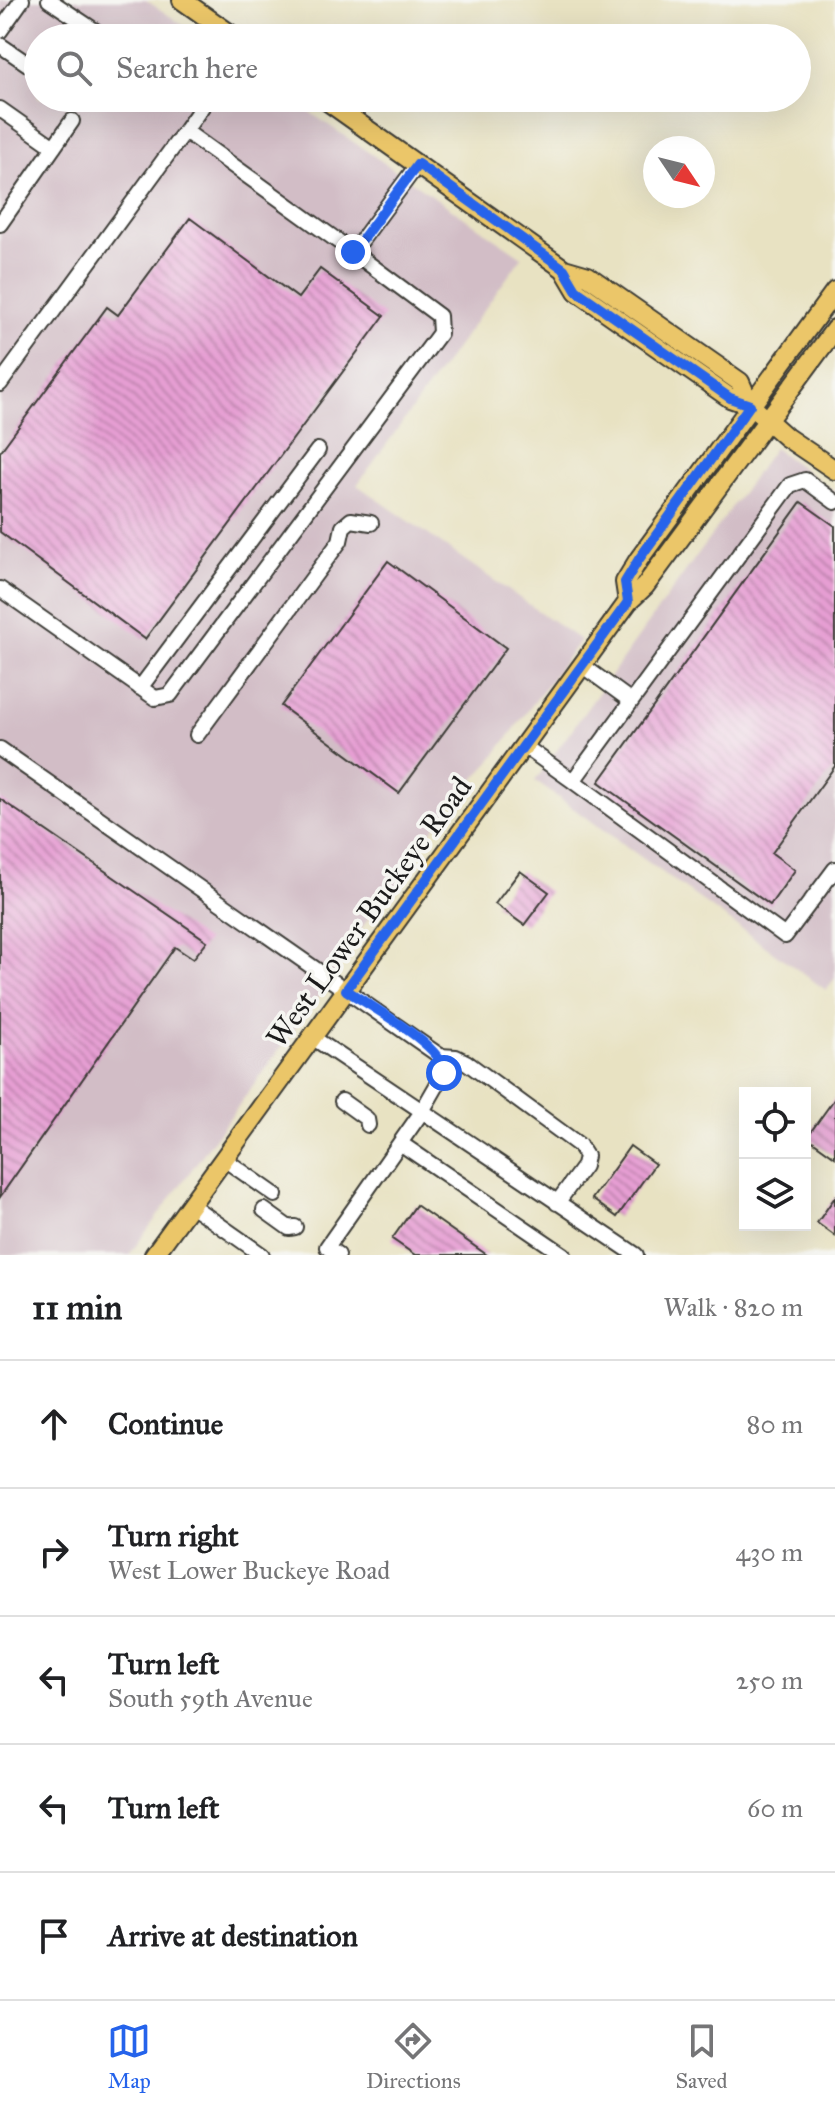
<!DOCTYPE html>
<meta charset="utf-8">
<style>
:root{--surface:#fff;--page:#f2f2f2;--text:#202124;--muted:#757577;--line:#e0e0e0;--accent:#2563eb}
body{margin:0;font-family:"IM FELL Great Primer",serif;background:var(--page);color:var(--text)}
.controls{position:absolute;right:24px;bottom:24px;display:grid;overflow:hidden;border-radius:0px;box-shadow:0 8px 32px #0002}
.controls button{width:72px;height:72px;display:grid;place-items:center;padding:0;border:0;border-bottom:2px solid var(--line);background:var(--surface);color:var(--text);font:40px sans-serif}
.compass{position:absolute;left:643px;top:136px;width:72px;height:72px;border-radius:50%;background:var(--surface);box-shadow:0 8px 32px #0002;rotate:125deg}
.stop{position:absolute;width:24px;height:24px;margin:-18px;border:6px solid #2563eb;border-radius:50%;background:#fff}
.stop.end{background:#2563eb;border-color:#fff;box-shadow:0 2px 8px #0008}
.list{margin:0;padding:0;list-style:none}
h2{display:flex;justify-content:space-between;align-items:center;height:104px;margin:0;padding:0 32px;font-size:34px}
h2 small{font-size:26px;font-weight:400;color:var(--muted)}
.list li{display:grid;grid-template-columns:52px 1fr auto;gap:24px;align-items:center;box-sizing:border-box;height:128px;padding:0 32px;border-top:2px solid var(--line)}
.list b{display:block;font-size:30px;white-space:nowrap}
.list p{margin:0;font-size:26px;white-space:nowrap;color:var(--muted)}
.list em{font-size:26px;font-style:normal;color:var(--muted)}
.icon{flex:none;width:44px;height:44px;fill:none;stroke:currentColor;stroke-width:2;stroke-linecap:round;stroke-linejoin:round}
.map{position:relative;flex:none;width:835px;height:1255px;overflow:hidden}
.search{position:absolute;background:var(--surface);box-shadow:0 8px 32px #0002;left:24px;right:24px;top:24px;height:88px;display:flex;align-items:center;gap:20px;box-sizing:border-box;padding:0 28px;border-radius:44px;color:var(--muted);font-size:30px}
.sheet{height:744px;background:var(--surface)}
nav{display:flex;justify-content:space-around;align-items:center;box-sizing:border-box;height:112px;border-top:2px solid var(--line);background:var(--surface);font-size:22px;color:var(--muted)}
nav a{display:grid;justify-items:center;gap:4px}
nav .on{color:var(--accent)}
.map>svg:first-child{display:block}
</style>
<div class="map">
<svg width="835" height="1255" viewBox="0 0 835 1255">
<defs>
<pattern id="building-back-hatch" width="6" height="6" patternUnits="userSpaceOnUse" patternTransform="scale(2)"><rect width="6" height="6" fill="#e69ed3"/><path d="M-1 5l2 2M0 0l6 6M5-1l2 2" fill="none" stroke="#ba80aa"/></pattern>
</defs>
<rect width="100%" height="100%" fill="#f6f6f2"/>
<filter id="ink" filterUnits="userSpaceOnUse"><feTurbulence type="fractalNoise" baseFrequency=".0125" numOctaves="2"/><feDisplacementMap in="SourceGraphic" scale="16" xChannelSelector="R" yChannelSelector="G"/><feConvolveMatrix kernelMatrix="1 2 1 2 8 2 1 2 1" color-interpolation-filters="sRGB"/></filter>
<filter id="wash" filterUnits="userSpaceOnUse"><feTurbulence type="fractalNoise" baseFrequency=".006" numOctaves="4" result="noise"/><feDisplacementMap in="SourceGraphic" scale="32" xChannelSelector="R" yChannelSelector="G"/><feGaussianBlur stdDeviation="1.8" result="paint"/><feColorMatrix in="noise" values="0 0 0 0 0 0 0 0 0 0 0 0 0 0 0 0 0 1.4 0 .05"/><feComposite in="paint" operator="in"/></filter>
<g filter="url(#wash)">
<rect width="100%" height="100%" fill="#e8e2c2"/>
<path fill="#d2bdc6" d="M0 0H146L202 38H38V98H289L522 257 357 485 580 640 490 762 453 803 420 847 402 882 371 914 321 993 129 1255H0Z
M774 448 835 492V978L826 990 535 781Z"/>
<g id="blocks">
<path fill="url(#building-back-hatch)" d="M190 218 298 298 320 269 384 316 145 639 0 532V452L107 307 118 315Z
M801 502 835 526V766L772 853 795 870 770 905 599 782Z
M388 561 506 648 399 793 281 706Z
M0 799 207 941 193 959 175 947 0 1197Z
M520 871 549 892 524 925 495 904Z
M835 1098V1157L807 1137Z
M630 1146 655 1164 617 1217 592 1199Z
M835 1197V1236L817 1223Z
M416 1205 487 1255H415L392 1239Z"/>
</g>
</g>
<g filter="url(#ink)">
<use href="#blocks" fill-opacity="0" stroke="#3b3a35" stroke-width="2"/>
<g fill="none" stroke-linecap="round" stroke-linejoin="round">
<g stroke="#3b3a35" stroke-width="18">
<path id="minor" d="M49 0 97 32 93 38
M0 31 22 0
M0 45 38 71
M208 98 185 131 353 252 418 164
M0 109 54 147
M0 224 72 121
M0 384 185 131
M0 589 155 698 170 695 440 333 439 316 353 252
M583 666 631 701
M140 688 318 450
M197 735 340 541 343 527 351 520 371 523
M524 746 573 781 790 485 805 480 835 502
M0 749 440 1056 444 1073 421 1113 327 1247 338 1255
M573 781 785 936 835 869
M312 1037 636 1255
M440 1056 456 1057 466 1062 579 1145 586 1156 584 1166 557 1203
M342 1101 367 1119 368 1125
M400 1143 564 1255
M224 1159 275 1195
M191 1205 262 1255
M264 1210 289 1228 295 1227"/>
</g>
<g stroke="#3b3a35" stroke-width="22">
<path id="major" d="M182 0 236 38
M323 98 564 269 588 276 740 382 750 405
M564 269 577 291 730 398 750 405 786 437 835 470
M628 602 625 582 639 559 835 291
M154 1255 628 602 645 586 835 329"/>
</g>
<use href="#minor" stroke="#fff" stroke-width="14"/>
<use href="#major" stroke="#ebc669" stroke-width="18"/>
</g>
</g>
<g fill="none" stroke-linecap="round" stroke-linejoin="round" filter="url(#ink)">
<path stroke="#2563eb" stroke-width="10" d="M353 252 418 164 564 269 577 291 730 398 750 405 639 559 625 582 628 602 346 990C368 1005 446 1047 444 1073"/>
</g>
<g text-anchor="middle" stroke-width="7" stroke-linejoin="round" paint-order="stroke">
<g font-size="30" fill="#1c1c1c" stroke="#f6f6f2">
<text transform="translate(369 912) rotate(-54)" y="10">West Lower Buckeye Road</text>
</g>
</g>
</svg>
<div class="controls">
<button><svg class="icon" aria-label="locate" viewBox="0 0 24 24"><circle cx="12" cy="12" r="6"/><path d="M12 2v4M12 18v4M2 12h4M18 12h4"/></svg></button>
<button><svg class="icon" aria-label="layers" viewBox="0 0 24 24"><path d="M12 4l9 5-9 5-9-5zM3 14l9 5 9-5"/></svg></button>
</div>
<svg class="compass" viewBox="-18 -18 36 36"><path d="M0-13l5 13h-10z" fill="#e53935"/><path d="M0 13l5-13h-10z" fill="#757577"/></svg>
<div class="stop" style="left:444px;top:1073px"></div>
<div class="stop end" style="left:353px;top:252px"></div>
<div class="search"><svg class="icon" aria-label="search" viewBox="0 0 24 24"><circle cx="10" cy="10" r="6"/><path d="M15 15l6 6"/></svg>Search here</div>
</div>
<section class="sheet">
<h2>11 min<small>Walk · 820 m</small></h2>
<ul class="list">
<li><svg class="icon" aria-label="ahead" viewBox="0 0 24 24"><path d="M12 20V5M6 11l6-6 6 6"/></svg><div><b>Continue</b></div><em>80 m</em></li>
<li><svg class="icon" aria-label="right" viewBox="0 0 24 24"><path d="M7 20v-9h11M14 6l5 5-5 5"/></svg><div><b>Turn right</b><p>West Lower Buckeye Road</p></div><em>430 m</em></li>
<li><svg class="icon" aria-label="left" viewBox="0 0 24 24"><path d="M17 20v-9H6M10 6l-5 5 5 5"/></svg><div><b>Turn left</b><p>South 59th Avenue</p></div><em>250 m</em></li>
<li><svg class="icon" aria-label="left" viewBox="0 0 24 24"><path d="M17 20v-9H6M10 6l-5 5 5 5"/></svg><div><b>Turn left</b></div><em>60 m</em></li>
<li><svg class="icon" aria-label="arrive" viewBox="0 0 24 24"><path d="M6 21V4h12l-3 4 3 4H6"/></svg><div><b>Arrive at destination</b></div></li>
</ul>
</section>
<nav>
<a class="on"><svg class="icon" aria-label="map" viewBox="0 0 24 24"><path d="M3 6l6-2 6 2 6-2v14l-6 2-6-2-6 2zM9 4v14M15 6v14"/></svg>Map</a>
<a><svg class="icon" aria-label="directions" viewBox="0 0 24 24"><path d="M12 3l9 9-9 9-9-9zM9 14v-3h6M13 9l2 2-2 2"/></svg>Directions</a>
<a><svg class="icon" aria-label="saved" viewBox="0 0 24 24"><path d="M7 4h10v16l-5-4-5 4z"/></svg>Saved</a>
</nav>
